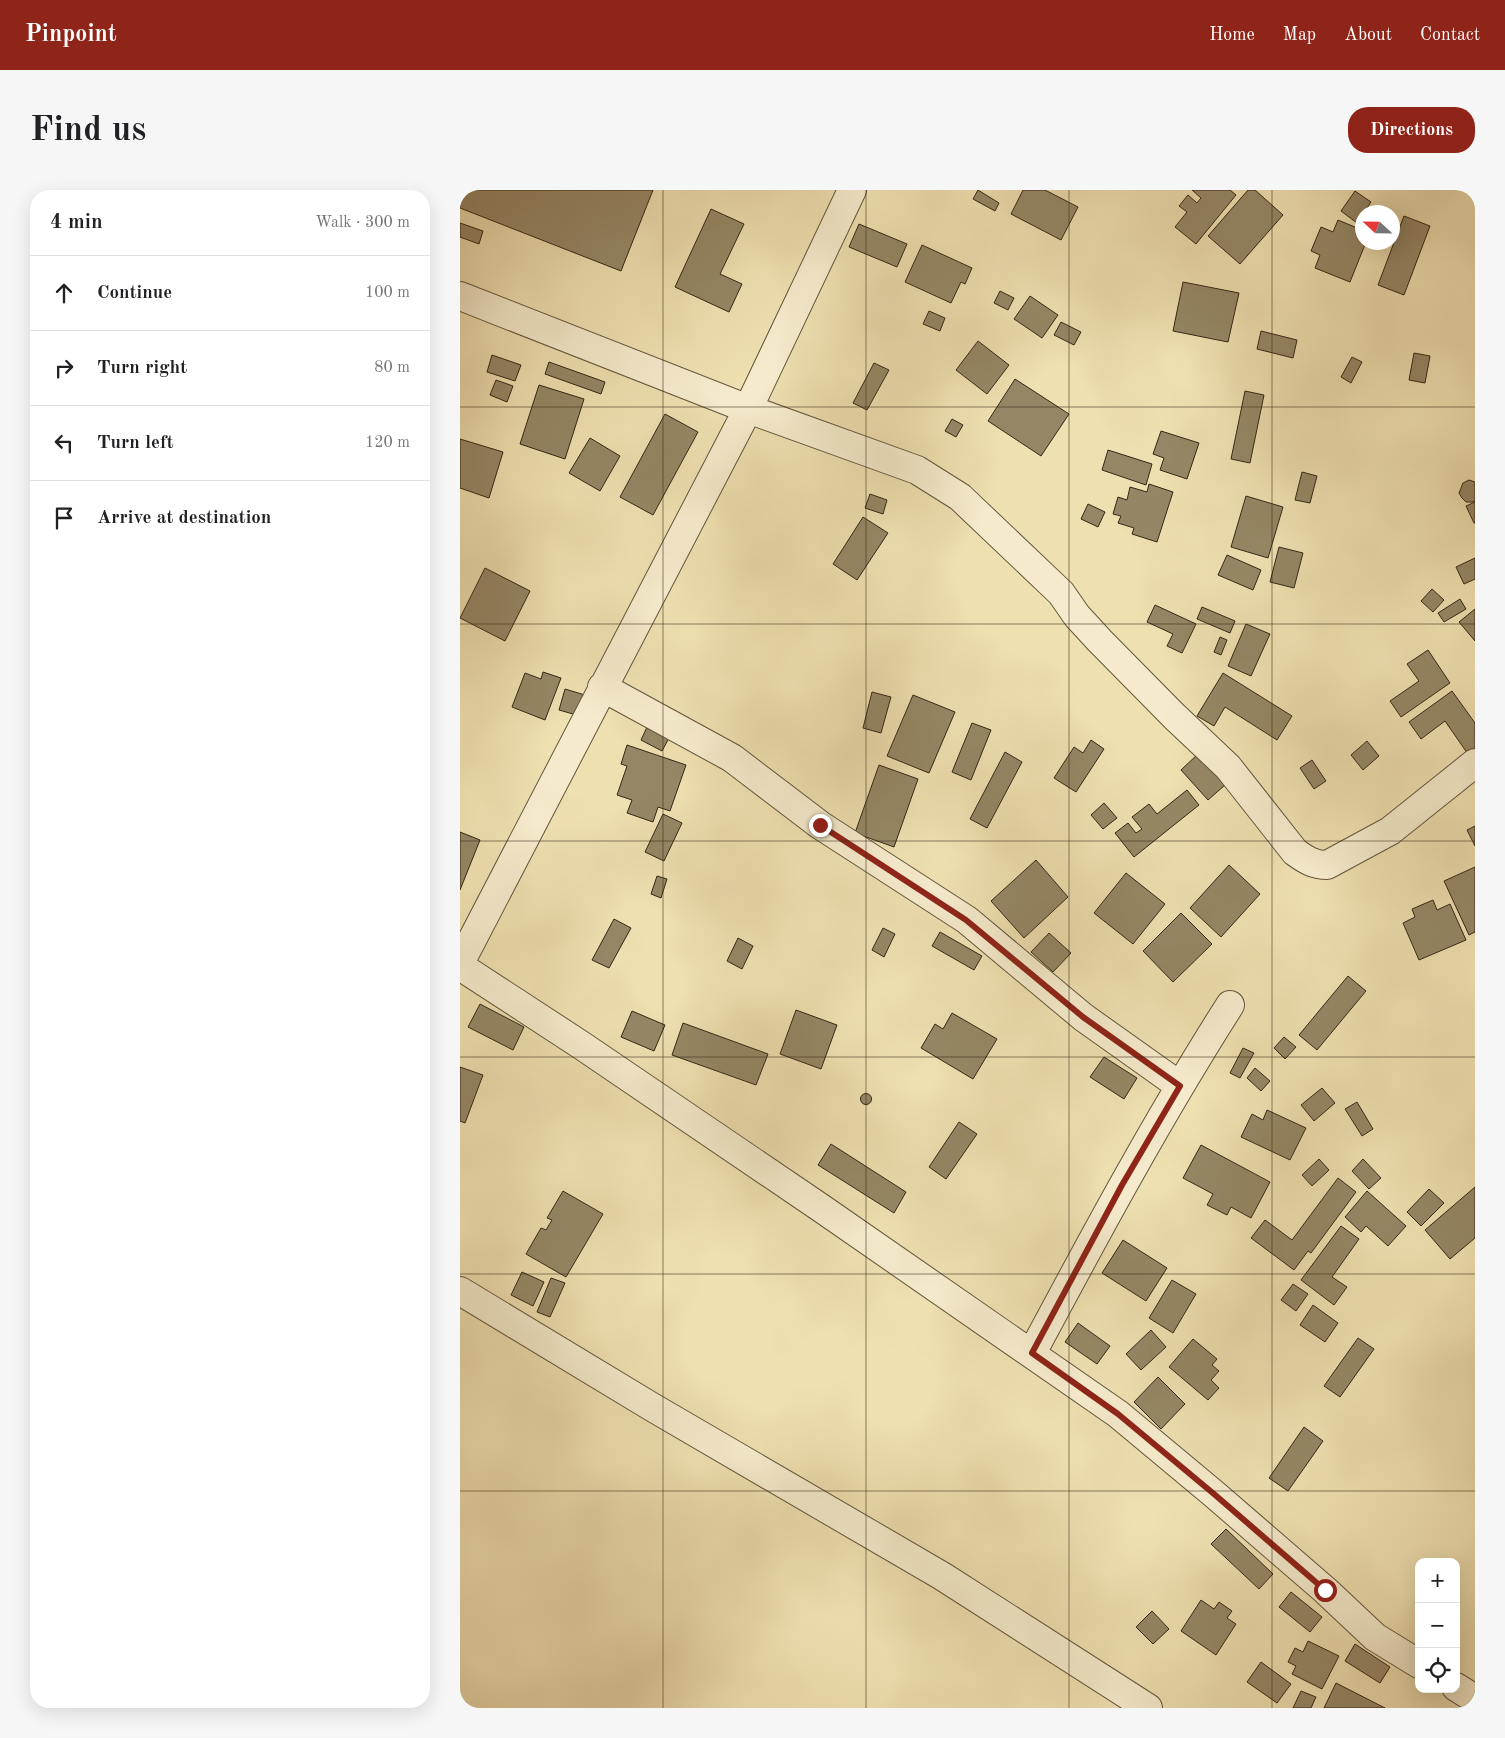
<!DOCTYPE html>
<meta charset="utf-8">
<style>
:root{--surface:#fff;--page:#f6f6f6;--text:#202124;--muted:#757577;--line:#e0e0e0;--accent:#8f2418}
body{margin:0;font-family:"Old Standard TT",serif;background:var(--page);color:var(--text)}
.controls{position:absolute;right:15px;bottom:15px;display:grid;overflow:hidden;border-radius:10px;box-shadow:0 5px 20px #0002}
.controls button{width:45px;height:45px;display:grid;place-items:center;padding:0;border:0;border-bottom:1px solid var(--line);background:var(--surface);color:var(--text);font:25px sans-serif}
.compass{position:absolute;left:895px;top:15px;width:45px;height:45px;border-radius:50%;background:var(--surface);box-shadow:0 5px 20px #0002;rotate:292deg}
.stop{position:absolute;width:15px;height:15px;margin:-11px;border:4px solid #8f2418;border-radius:50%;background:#fff}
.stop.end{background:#8f2418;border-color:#fff;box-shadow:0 1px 5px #0008}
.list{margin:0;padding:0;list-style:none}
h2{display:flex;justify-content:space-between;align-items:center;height:65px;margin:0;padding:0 20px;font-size:21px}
h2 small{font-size:16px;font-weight:400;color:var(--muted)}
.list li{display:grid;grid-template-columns:32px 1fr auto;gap:15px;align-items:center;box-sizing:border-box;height:75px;padding:0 20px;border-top:1px solid var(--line)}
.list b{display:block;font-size:19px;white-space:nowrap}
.list em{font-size:16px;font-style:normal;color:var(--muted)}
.icon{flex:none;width:28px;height:28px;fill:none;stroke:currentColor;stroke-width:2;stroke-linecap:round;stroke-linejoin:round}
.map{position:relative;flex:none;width:1015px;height:1518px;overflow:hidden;border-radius:20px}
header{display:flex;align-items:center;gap:30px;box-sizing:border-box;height:70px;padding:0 25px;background:var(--accent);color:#fff}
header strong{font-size:24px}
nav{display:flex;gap:28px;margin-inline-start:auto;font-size:18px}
.intro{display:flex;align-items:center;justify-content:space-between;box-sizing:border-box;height:120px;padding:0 30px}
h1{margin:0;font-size:35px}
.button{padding:12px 22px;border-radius:20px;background:var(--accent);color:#fff;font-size:18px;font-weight:700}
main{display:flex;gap:30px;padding:0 30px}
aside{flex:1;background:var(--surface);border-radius:20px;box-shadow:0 5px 20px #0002}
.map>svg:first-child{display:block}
</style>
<header>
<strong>Pinpoint</strong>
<nav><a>Home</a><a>Map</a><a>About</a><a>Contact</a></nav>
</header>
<div class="intro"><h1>Find us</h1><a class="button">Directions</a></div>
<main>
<aside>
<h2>4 min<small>Walk · 300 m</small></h2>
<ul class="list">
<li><svg class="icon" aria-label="ahead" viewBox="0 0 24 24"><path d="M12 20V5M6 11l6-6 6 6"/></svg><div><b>Continue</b></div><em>100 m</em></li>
<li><svg class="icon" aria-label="right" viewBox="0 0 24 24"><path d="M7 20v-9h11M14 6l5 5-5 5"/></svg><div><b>Turn right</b></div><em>80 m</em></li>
<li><svg class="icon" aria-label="left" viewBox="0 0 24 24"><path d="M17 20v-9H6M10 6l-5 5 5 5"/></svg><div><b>Turn left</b></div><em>120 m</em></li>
<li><svg class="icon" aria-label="arrive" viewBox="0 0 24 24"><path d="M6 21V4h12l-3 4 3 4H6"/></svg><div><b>Arrive at destination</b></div></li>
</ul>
</aside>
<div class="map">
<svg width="1015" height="1518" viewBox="0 0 1015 1518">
<rect width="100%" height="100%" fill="#efe0b1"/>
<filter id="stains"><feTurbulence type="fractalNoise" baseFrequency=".004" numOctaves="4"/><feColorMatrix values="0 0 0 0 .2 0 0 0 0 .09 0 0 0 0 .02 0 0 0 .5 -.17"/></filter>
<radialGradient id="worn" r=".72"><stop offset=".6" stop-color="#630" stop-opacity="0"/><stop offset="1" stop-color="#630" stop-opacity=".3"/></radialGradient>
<path fill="#958766" stroke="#342714" d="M1 0H193L161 81 0 18Z
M518 0 539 13 535 21 513 9Z
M563 0H585L618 17 601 50 551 24Z
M732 0H770L776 5 736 54 715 37 727 22 719 16 728 5 737 13 741 8Z
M788 0H795L823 25 780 74 748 46Z
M895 1 911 12 897 33 881 21Z
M251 19 284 34 260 84 282 94 269 122 215 97Z
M944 26 970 36 944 105 918 95Z
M878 30 902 40V52H906L890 92 855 78 860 65 851 61 861 37 873 42Z
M0 33 23 41 19 54 0 47Z
M399 34 447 54 437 77 389 57Z
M462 55 512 78 505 94 501 92 491 113 445 92Z
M723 92 779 103 768 152 713 141Z
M540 101 554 108 548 120 534 113Z
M570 106 598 125 582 148 554 129Z
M469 121 485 128 480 141 463 134Z
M601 132 621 142 614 155 594 145Z
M801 141 837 150 833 168 797 159Z
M518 151 549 175 527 204 496 180Z
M954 163 970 166 965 193 949 190Z
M32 165 61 175 55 191 27 182Z
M892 167 902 172 891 193 881 187Z
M89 172 145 192 141 204 85 184Z
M414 173 429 180 407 220 393 213Z
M555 189 609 224 581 266 528 231Z
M36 190 53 196 47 212 30 205Z
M79 195 124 209 105 269 60 254Z
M785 201 804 205 790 273 771 269Z
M205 224 238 242 193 325 160 307Z
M492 229 503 235 496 247 485 241Z
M701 241 739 253 727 289 700 280 704 268 693 264Z
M130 248 160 266 140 301 109 283Z
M0 249 43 262 29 308 0 298Z
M648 260 692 274 686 295 642 280Z
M842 282 857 286 850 313 835 310Z
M1009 290 1015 292V311L1012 312H1006L1002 308 999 303 1003 293Z
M689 294 713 302 697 352 672 344 674 338 658 333 661 326 653 324 658 307 667 310 670 297 687 302Z
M410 304 427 310 423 324 405 318Z
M786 306 823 317 808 368 771 357Z
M1015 312V333H1014L1006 316Z
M628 314 645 322 638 337 621 329Z
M403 327 428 343 397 390 373 374Z
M819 357 843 363 834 398 810 392Z
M767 365 801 380 793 400 758 385Z
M1015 368V389L1004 394 996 377Z
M25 378 70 401 45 451 0 428Z
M972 399 984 410 973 422 961 411Z
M1000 409 1006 419 984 432 978 423Z
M695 415 736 434 722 463 707 456 713 444 687 432Z
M742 417 775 431 770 443 737 429Z
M1015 419V451L999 432Z
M786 434 810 444 791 486 768 476Z
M760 447 767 450 761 465 754 462Z
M968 460 990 493 941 527 930 511 959 491 947 474Z
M83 482 101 488 85 530 52 517 65 483 81 489Z
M763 483 832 526 817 550 765 517 754 536 737 526Z
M105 499 125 505 120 526 99 520Z
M992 501 1015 533V563L1010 567 985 531 961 549 949 532Z
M412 502 431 507 421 543 403 538Z
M453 505 495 522 469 583 427 566Z
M512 533 531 540 511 590 492 582Z
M187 537 209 548 202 561 181 550Z
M631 550 644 559 616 602 594 588 614 557 623 563Z
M907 551 919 566 903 580 891 565Z
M167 555 226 575 210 621 198 617 193 632 167 623 172 610 157 605 167 576 161 574Z
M545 562 562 572 527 638 510 629Z
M738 564 765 595 748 610 721 580Z
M852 570 866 591 854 599 840 578Z
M419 575 458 589 434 657 395 643Z
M727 600 739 615 674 667 655 643 668 633 676 643 682 639 672 627 689 614 697 624Z
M644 613 657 628 643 639 631 625Z
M203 624 222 633 204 671 185 662Z
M1015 636V656L1007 640Z
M0 642 20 650 0 700Z
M576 670 608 707 564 748 531 711Z
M769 675 800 704 761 747 730 718Z
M1015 677V742L1009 745 984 691Z
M666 683 705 714 673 754 634 723Z
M197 686 207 689 201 708 191 704Z
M973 710 977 720 990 714 1006 750 959 770 943 733 955 727 952 719Z
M721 723 752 754 713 792 683 761Z
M154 729 171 738 149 778 132 770Z
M423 738 435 744 424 767 412 760Z
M480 742 522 766 514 780 472 756Z
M589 743 611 763 593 782 571 762Z
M278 748 293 756 282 779 267 771Z
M888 786 906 801 857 860 839 845Z
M20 814 64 837 53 860 8 837Z
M336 820 377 835 361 879 320 864Z
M172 821 205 835 194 861 161 847Z
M492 823 537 849 513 889 461 858 475 834 483 839Z
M223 833 308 864 296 895 212 865Z
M824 847 836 857 825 869 814 858Z
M783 858 794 863 780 888 770 883Z
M644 867 677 888 664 909 630 887Z
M0 877 23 885 5 933 0 931Z
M795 878 810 891 801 901 787 888Z
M862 898 875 913 854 931 841 915Z
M400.5 909a5.5 5.5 0 1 1 11 0a5.5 5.5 0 1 1-11 0Z
M897 912 913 939 902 946 885 919Z
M807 920 846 938 830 970 781 947 792 924 803 930Z
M499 932 517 944 486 989 469 977Z
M371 954 446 1002 434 1023 358 975Z
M741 955 810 992 791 1028 771 1017 767 1025 747 1015 753 1004 723 988Z
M859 969 869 980 852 996 842 985Z
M903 969 921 988 909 999 892 981Z
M878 988 896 1002 851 1063 848 1061 834 1080 791 1048 805 1030 832 1050Z
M1015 997V1048L990 1069 965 1040Z
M969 999 984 1013 961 1036 947 1022Z
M103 1001 143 1024 106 1087 66 1064 81 1038 86 1040 92 1030 87 1028Z
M907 1001 946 1036 928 1056 906 1036 901 1042 885 1027Z
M881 1036 899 1049 872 1087 887 1097 874 1115 841 1090Z
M663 1050 707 1078 686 1111 642 1083Z
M62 1082 84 1092 73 1116 51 1105Z
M91 1088 105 1093 90 1127 77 1122Z
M712 1090 736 1104 713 1143 689 1128Z
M833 1094 848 1104 836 1121 821 1110Z
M853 1115 878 1133 865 1152 840 1135Z
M618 1133 650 1156 637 1174 605 1152Z
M691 1140 706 1157 681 1180 666 1164Z
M898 1148 914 1159 880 1207 864 1196Z
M733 1149 757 1169 752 1175 759 1181 751 1190 759 1198 748 1210 709 1177Z
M698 1187 725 1214 701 1239 674 1212Z
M844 1237 863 1251 828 1301 809 1288Z
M766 1339 813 1384 799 1399 751 1354Z
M831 1402 862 1427 850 1442 819 1417Z
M741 1410 754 1419 759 1412 772 1421 767 1428 776 1434 756 1465 721 1441Z
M692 1421 709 1439 693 1454 676 1437Z
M848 1451 879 1466 862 1499 832 1484 836 1476 828 1472 835 1458 843 1462Z
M895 1454 930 1477 920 1493 885 1471Z
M801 1472 831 1494 817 1513 787 1492Z
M876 1493 925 1518H864Z
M841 1501 856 1507 851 1518H833Z"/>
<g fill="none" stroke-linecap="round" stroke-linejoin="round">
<g stroke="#63553b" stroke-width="30">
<path id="street" d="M0 106 288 219 457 280 500 307 601 403 617 426 640 451 714 526 768 577 835 662C846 670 854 675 867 675L930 641 1015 573
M142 497 272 568 360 635 507 730 623 827 720 896
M0 773 288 219 392 0
M0 776 121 855 361 1018 658 1224 754 1304 865 1400 915 1447 959 1474
M0 1101 192 1217 482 1386 688 1518
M572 1163C635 1045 698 928 770 815
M996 1497 1015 1509"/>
</g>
<use href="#street" stroke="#f5ebcc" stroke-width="28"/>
</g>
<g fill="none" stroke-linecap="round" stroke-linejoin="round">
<path stroke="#8f2418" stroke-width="6" d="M360 635 506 730 623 827 720 896 662 995 572 1163 658 1224 754 1304 865 1400"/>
</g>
<path fill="none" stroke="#342714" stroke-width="1" stroke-opacity="0.55" d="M203 0V1518M406 0V1518M609 0V1518M812 0V1518M0 217H1015M0 434H1015M0 651H1015M0 867H1015M0 1084H1015M0 1301H1015"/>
<rect width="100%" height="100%" filter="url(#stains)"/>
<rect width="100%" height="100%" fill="url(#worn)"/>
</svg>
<div class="controls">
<button>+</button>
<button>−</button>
<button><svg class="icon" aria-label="locate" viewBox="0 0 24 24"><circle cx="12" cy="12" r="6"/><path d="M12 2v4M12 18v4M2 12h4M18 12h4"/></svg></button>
</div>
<svg class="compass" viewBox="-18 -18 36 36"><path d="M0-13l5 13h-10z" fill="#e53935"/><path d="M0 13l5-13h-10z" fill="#757577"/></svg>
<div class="stop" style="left:865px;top:1400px"></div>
<div class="stop end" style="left:360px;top:635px"></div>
</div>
</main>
